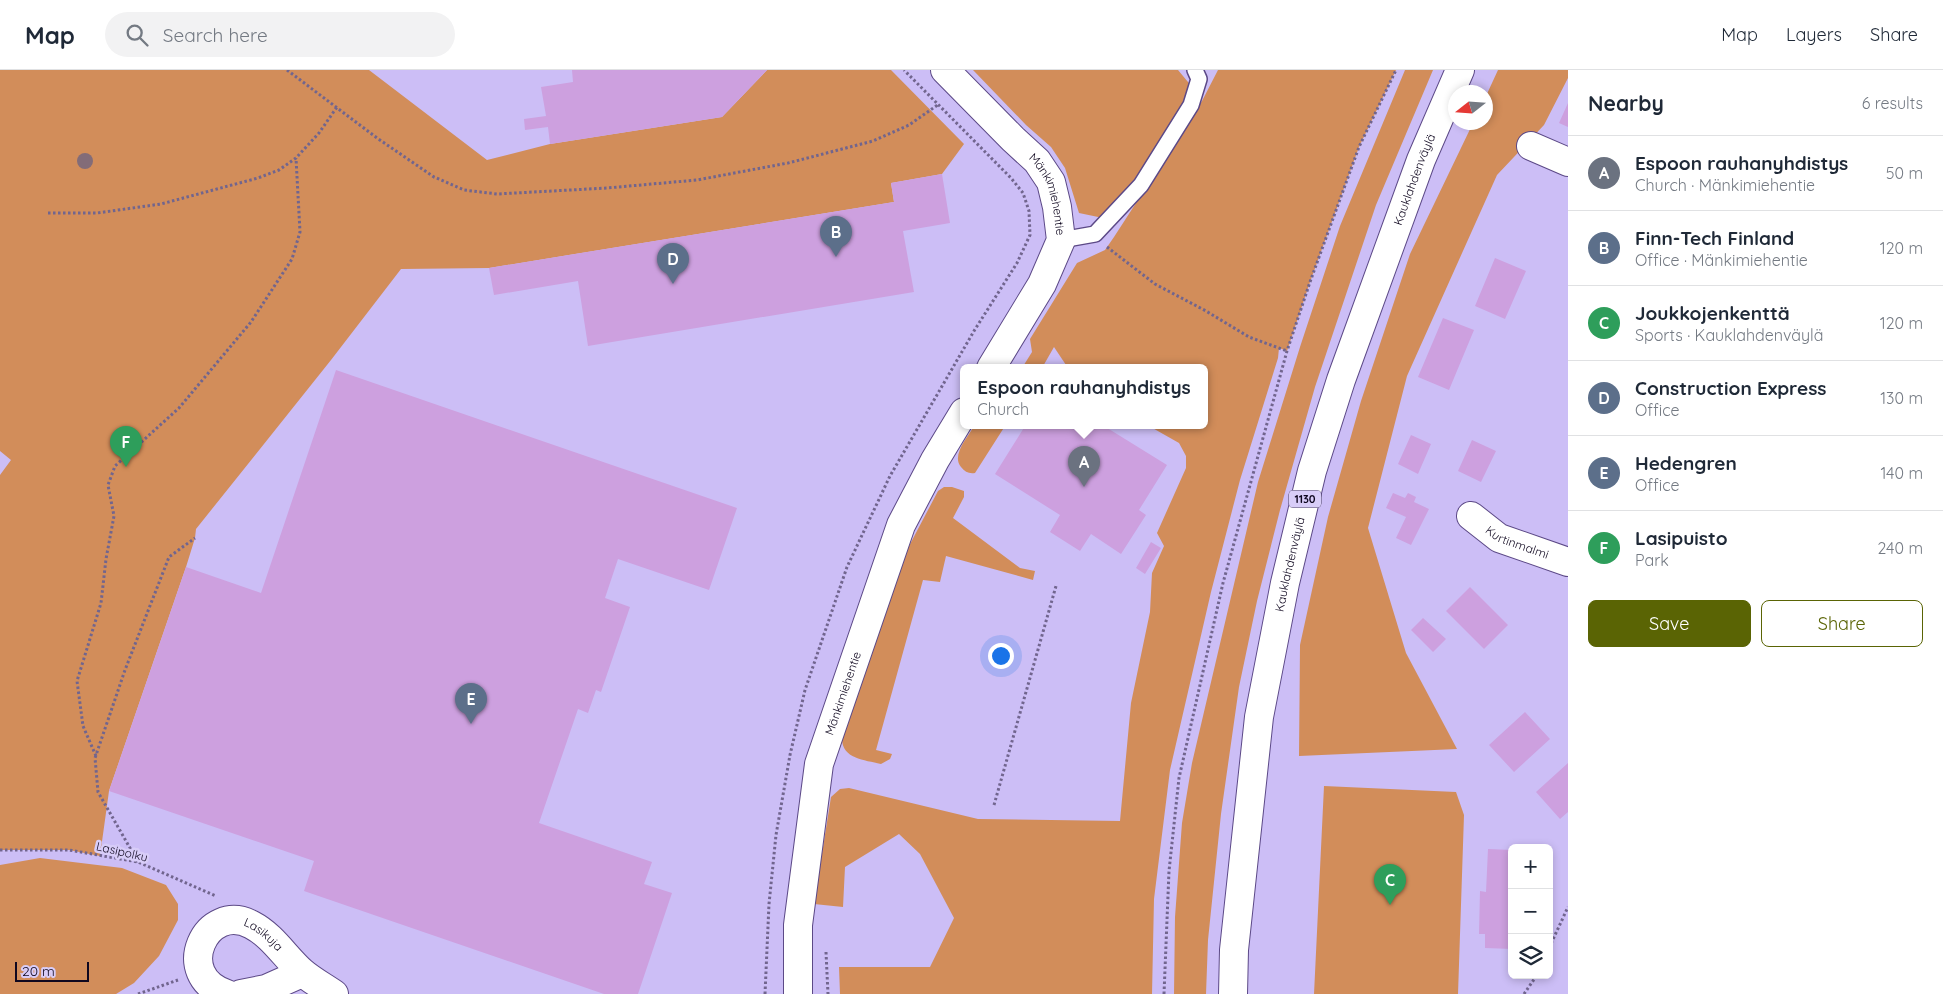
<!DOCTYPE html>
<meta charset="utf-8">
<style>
:root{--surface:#fff;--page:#f2f2f3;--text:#1f2937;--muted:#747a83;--line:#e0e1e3;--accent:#5a6404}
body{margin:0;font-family:Quicksand,sans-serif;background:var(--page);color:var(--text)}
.controls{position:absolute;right:15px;bottom:15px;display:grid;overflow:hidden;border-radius:8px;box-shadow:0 2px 8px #0003}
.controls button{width:45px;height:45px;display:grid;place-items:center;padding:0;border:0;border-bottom:1px solid var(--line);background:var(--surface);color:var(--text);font:25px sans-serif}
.compass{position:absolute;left:1448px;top:15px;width:45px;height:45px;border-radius:50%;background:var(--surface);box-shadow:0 2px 8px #0003;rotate:253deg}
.scale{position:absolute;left:15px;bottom:12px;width:74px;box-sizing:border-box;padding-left:5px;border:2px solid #0f071f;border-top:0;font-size:14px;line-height:18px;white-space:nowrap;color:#0f071f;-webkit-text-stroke:4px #d8cdf8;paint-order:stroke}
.you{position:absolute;left:1000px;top:585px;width:18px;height:18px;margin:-12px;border:4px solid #fff;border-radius:50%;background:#1a73e8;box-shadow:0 0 0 8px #1a73e833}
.badge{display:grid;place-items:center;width:32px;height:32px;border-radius:50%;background:var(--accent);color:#fff;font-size:16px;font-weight:700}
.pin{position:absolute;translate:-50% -41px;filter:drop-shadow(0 1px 2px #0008)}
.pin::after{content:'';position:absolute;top:26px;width:18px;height:15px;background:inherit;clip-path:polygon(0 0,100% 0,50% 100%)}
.popup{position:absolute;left:960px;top:294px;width:248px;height:65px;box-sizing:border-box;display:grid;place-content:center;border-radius:8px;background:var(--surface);filter:drop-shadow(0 1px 4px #0005);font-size:16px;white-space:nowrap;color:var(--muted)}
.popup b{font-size:19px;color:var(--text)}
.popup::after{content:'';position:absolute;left:50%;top:100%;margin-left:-10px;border:10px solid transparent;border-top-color:var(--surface)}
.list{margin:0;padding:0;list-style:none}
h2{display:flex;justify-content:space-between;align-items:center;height:65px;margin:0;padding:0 20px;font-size:21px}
h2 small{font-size:16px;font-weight:400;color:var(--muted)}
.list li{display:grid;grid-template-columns:32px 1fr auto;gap:15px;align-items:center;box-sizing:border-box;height:75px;padding:0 20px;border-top:1px solid var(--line)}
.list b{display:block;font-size:19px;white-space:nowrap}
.list p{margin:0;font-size:16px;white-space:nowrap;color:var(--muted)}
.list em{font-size:16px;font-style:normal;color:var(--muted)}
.actions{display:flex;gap:10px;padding:15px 20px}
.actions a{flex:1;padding:11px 0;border:1px solid var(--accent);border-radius:8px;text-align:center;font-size:18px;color:var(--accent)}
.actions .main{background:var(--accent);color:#fff}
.icon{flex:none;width:28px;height:28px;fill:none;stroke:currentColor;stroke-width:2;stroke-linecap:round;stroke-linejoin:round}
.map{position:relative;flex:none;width:1568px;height:924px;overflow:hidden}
header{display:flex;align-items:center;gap:30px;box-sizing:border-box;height:70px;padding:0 25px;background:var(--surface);border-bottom:1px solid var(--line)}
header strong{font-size:24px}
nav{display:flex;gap:28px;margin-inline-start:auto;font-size:18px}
.search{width:350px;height:45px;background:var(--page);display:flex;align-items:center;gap:12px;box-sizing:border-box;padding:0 18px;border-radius:28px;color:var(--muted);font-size:19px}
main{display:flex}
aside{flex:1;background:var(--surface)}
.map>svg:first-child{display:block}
</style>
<header>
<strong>Map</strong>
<div class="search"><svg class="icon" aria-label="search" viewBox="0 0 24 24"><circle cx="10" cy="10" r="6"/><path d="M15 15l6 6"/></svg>Search here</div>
<nav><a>Map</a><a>Layers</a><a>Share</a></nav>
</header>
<main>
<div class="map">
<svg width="1568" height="924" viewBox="0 0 1568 924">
<rect width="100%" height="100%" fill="#ccbef6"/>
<path fill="#d28d5a" d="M0 0H369L487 90 550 74 722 47 767 0H891L964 74 942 104 891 113 894 132 489 198 401 199 331 290 196 459 195 468 186 497 109 721 100 786 69 780H0V405L11 390 0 381Z
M973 0H1178L1193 18 1146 97 1126 124 1103 148 1079 143 1065 98 1051 77 1026 55Z
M1218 0H1396L1359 77 1310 212 1287 281 1279 278 1278 288 1240 410 1211 522 1170 700 1154 829 1152 924H840L839 897H930L954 848 920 784 899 764 845 797 843 837 814 834 831 727 840 719 849 718 978 749 1120 751 1131 633 1150 542 1152 503 1164 476 1157 463 1186 398V386L1179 373 1149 356H1204V298H1068L1054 277 1042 298H1022L1032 282 1030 269 1077 193 1105 180 1114 167 1202 31Z
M1405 0H1433L1376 135 1315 317 1280 440 1257 531 1239 617 1221 744 1208 870 1206 924H1174L1175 847 1182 753 1192 693 1258 412 1300 277 1340 156Z
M1498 0H1568V8L1544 55 1497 105 1407 306 1368 458 1406 583 1457 679 1299 686 1300 575 1328 447 1361 331 1410 184 1473 53 1486 52V26Z
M974 356H1005L975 403C969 404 965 402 961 397 951 385 968 367 974 356Z
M944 417H952L964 421V427L953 448 1020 498 1035 501 1033 510 946 486 940 512 923 510 876 680 892 684 890 689 881 694C864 690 841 689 842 667L879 550 908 478 938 421Z
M1324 716 1456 722 1464 745 1458 924H1314Z
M40 788 122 798 166 815 178 834V850L159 886 134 913 116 924H0V795Z"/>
<path fill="#cda0df" d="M572 0H767L722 47 550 74 548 57 525 60 524 49 546 46 541 17 573 12Z
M1568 33V57L1559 53Z
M942 104 950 153 903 161 914 222 588 276 578 211 494 225 489 198 894 132 891 113Z
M1495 188 1526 201 1505 249 1475 236Z
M1443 248 1474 260 1449 320 1418 307Z
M336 300 737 438 709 520 618 489 605 528 630 537 601 622 596 620 588 643 578 639 539 753 652 792 644 814 672 823 638 924H604L304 821 314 791 109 721 186 497 261 523Z
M1025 356H1104L1167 395 1139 440 1146 445 1121 484 1091 464 1080 481 1050 462 1060 445 995 404Z
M1411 365 1431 374 1418 404 1398 394Z
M1472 370 1496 381 1481 412 1458 401Z
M1393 423 1405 428 1408 423 1416 427 1414 432 1429 439 1411 475 1396 468 1406 447 1386 438Z
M1151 472 1161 478 1145 504 1136 498Z
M1470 517 1508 555 1484 579 1446 541Z
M1423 548 1446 569 1433 582 1411 560Z
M1525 642 1550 669 1514 702 1489 675Z
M1568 693V742L1560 749 1536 722Z
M1488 779 1512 780V879L1485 878V864H1479L1480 821 1486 822Z"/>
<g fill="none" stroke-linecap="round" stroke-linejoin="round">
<g stroke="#5c4987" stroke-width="18">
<path id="service" d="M1061 170 1095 164 1141 115 1191 35 1199 9 1195 0"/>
</g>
<g stroke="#5c4987" stroke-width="30">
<g id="minor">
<path id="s1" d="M945 0 1013 69 1037 91 1051 112 1057 137 1061 170 1042 214 991 298"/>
<path d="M1531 76 1568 92"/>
<path id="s2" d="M1471 446 1499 468 1568 492"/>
<path id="s3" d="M227 924C171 906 206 830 252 855 273 866 285 887 302 902 311 910 324 917 334 924"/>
<path d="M241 924 266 919 302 903"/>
<path id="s4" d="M798 924V855L819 694 901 455 935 390 964 342"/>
</g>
</g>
<g stroke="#5c4987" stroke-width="30">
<g id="primary">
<path id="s5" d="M1233 924 1234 880 1259 647 1285 513 1312 401 1341 310 1421 90 1460 0"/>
</g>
</g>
<path stroke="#71658e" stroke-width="3" stroke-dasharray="2.5 2.5" stroke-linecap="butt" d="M287 0 377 68 434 107 464 120 497 124 607 118 697 110 788 93 873 71 909 55 939 34
M48 143H97L161 134 258 108 279 100 296 88 319 63 337 37
M1107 177 1155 214 1206 241 1249 267 1287 281
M96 686 83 656 77 611 101 533 106 489 114 446 108 415 115 396 179 338 251 252 292 189 300 162 296 88
M994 735 1056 516
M0 780H69L138 792 216 826
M138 792 98 722 95 688 125 600 169 487 195 468
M1549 878 1568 837
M826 882 828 924
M138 924 178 910
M765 924 769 834 776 765 790 685 805 620 847 497 890 406 974 261 1017 193 1030 165 1029 141 1023 123 1011 108 904 0
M1164 924 1169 801 1179 708 1223 513 1287 281 1310 212 1359 77 1396 0
M1524 924 1537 905"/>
<use href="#service" stroke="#fff" stroke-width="15"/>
<use href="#minor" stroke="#fff" stroke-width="28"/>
<use href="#primary" stroke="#fff" stroke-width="28"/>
</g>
<circle fill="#836c78" cx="85" cy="91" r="8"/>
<g text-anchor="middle" stroke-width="5" stroke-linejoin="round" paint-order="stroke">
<rect fill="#d8cdf8" stroke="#4b4260" stroke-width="1" x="1289" y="420.5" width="32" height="17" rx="4"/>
<g font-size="11" font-weight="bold" fill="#0f071f">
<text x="1305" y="433">1130</text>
</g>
<g font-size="12" fill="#0f071f" stroke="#d8cdf8">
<text dy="4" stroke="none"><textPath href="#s5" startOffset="839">Kauklahdenväylä</textPath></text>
<text dy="4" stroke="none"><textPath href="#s1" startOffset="165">Mänkimiehentie</textPath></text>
<text dy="4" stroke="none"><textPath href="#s2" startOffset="54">Kurtinmalmi</textPath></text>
<text dy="4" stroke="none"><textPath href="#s5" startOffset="434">Kauklahdenväylä</textPath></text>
<text dy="4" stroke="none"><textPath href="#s4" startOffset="306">Mänkimiehentie</textPath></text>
<text transform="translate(122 782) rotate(13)" y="4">Lasipolku</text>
<text dy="4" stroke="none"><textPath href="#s3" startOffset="141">Lasikuja</textPath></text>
</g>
</g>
</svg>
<div class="controls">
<button>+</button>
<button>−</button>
<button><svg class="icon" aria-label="layers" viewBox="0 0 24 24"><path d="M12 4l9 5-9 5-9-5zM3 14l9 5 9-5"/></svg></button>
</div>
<svg class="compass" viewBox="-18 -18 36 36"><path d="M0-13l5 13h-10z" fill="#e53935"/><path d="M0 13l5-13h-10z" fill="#747a83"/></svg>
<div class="scale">20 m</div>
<div class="you"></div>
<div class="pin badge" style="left:1084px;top:417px;background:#6b7280">A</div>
<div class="popup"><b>Espoon rauhanyhdistys</b>Church</div>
<div class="pin badge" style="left:836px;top:187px;background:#5c6f8a">B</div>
<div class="pin badge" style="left:1390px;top:835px;background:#2e9e5b">C</div>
<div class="pin badge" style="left:673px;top:214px;background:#5c6f8a">D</div>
<div class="pin badge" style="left:471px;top:654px;background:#5c6f8a">E</div>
<div class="pin badge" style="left:126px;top:397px;background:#2e9e5b">F</div>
</div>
<aside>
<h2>Nearby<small>6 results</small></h2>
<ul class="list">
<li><span class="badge" style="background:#6b7280">A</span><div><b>Espoon rauhanyhdistys</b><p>Church · Mänkimiehentie</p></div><em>50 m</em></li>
<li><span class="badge" style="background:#5c6f8a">B</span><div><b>Finn-Tech Finland</b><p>Office · Mänkimiehentie</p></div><em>120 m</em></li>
<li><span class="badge" style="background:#2e9e5b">C</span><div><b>Joukkojenkenttä</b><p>Sports · Kauklahdenväylä</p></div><em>120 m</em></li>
<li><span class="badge" style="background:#5c6f8a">D</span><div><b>Construction Express</b><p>Office</p></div><em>130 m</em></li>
<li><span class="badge" style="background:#5c6f8a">E</span><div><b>Hedengren</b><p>Office</p></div><em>140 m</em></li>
<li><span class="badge" style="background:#2e9e5b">F</span><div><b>Lasipuisto</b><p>Park</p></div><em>240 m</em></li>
</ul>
<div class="actions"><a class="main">Save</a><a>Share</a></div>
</aside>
</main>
